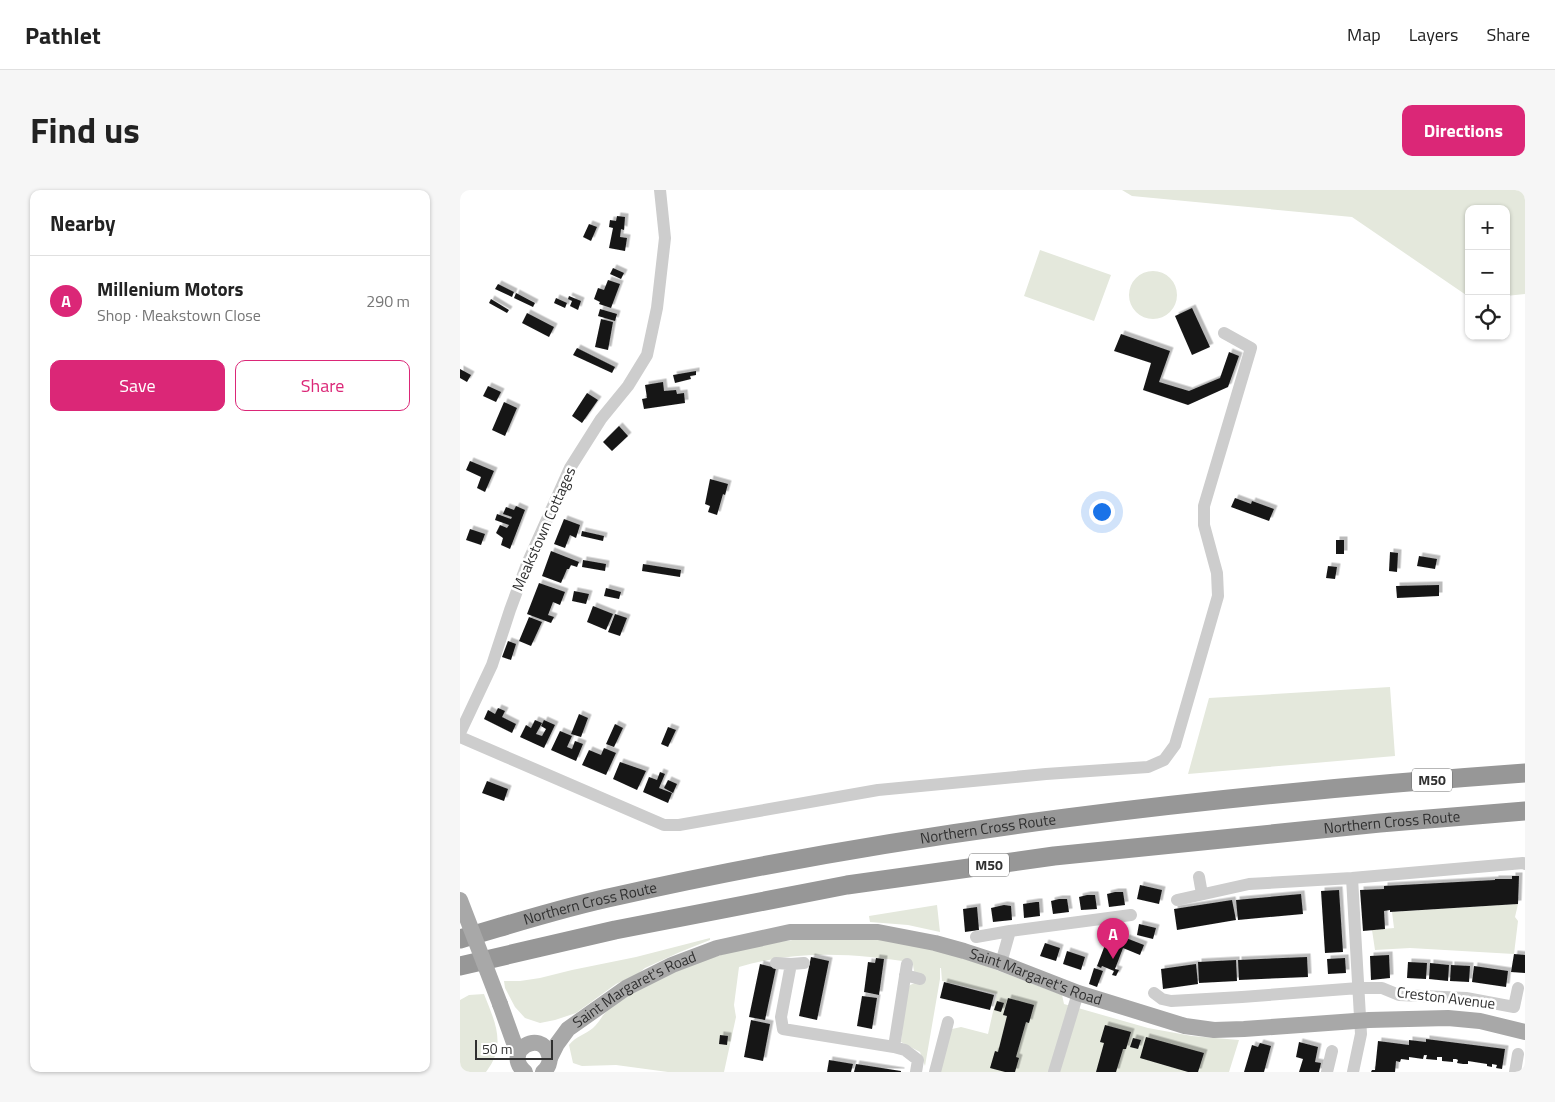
<!DOCTYPE html>
<meta charset="utf-8">
<style>
:root{--surface:#fff;--page:#f6f6f6;--text:#222;--muted:#767676;--line:#e0e0e0;--accent:#db2777}
body{margin:0;font-family:"Titillium Web",sans-serif;background:var(--page);color:var(--text)}
.controls{position:absolute;right:15px;top:15px;display:grid;overflow:hidden;border-radius:10px;box-shadow:0 1px 4px #0004}
.controls button{width:45px;height:45px;display:grid;place-items:center;padding:0;border:0;border-bottom:1px solid var(--line);background:var(--surface);color:var(--text);font:25px sans-serif}
.scale{position:absolute;left:15px;bottom:12px;width:78px;box-sizing:border-box;padding-left:5px;border:2px solid #303030;border-top:0;font-size:14px;line-height:18px;white-space:nowrap;color:#303030;-webkit-text-stroke:4px #fff;paint-order:stroke}
.you{position:absolute;left:641px;top:321px;width:18px;height:18px;margin:-12px;border:4px solid #fff;border-radius:50%;background:#1a73e8;box-shadow:0 0 0 8px #1a73e833}
.badge{display:grid;place-items:center;width:32px;height:32px;border-radius:50%;background:var(--accent);color:#fff;font-size:16px;font-weight:700}
.pin{position:absolute;translate:-50% -41px;filter:drop-shadow(0 1px 2px #0008)}
.pin::after{content:'';position:absolute;top:26px;width:18px;height:15px;background:inherit;clip-path:polygon(0 0,100% 0,50% 100%)}
.list{margin:0;padding:0;list-style:none}
h2{display:flex;justify-content:space-between;align-items:center;height:65px;margin:0;padding:0 20px;font-size:21px}
h2 small{font-size:16px;font-weight:400;color:var(--muted)}
.list li{display:grid;grid-template-columns:32px 1fr auto;gap:15px;align-items:center;box-sizing:border-box;height:90px;padding:0 20px;border-top:1px solid var(--line)}
.list b{display:block;font-size:19px;white-space:nowrap}
.list p{margin:0;font-size:16px;white-space:nowrap;color:var(--muted)}
.list em{font-size:16px;font-style:normal;color:var(--muted)}
.actions{display:flex;gap:10px;padding:15px 20px}
.actions a{flex:1;padding:11px 0;border:1px solid var(--accent);border-radius:10px;text-align:center;font-size:18px;color:var(--accent)}
.actions .main{background:var(--accent);color:#fff}
.icon{flex:none;width:28px;height:28px;fill:none;stroke:currentColor;stroke-width:2;stroke-linecap:round;stroke-linejoin:round}
.map{position:relative;flex:none;width:1065px;height:882px;overflow:hidden;border-radius:10px}
header{display:flex;align-items:center;gap:30px;box-sizing:border-box;height:70px;padding:0 25px;background:var(--surface);border-bottom:1px solid var(--line)}
header strong{font-size:24px}
nav{display:flex;gap:28px;margin-inline-start:auto;font-size:18px}
.intro{display:flex;align-items:center;justify-content:space-between;box-sizing:border-box;height:120px;padding:0 30px}
h1{margin:0;font-size:35px}
.button{padding:12px 22px;border-radius:10px;background:var(--accent);color:#fff;font-size:18px;font-weight:700}
main{display:flex;gap:30px;padding:0 30px}
aside{flex:1;background:var(--surface);border-radius:10px;box-shadow:0 1px 4px #0004}
.map>svg:first-child{display:block}
</style>
<header>
<strong>Pathlet</strong>
<nav><a>Map</a><a>Layers</a><a>Share</a></nav>
</header>
<div class="intro"><h1>Find us</h1><a class="button">Directions</a></div>
<main>
<aside>
<h2>Nearby<small></small></h2>
<ul class="list">
<li><span class="badge">A</span><div><b>Millenium Motors</b><p>Shop · Meakstown Close</p></div><em>290 m</em></li>
</ul>
<div class="actions"><a class="main">Save</a><a>Share</a></div>
</aside>
<div class="map">
<svg width="1065" height="882" viewBox="0 0 1065 882">
<defs>
<filter id="shadow"><feDropShadow dx="3.5" dy="-3.5" stdDeviation="0" flood-color="#0004"/></filter>
</defs>
<rect width="100%" height="100%" fill="#fff"/>
<path fill="#e4e8dc" d="M662 0H1065V104L1046 106V19H1009V107L892 27 672 6Z
M580 60 651 85 634 131 564 106Z
M669 105a24 24 0 1 1 48 0a24 24 0 1 1-48 0Z
M930 497 935 566 728 584 749 508Z
M1058 714 1055 727 1058 731 1054 764 950 758 915 760 912 740 934 738 932 722Z
M477 715 480 742 448 735 410 732 409 726Z
M250 748V750L220 762 185 778 176 785 156 794 116 823 95 830 80 833 65 828 55 817 45 798 44 791H60L80 788 112 780 176 767Z
M348 748 419 749 453 754 518 773 602 805 604 814 688 838 732 846 779 850 769 882H476L492 839 501 837 528 844 537 804 482 791 481 778H480V789L465 876 460 862 441 852 447 799 450 795 455 793C456 784 453 780 453 773 395 763 336 760 279 777L274 815 276 827 264 882H208L156 875 122 876 113 873 109 855C116 846 125 845 133 838 139 833 142 825 148 820 205 776 278 756 348 748Z
M24 804C35 832 47 855 26 882H0V810L9 805Z"/>
<path fill="#171717" filter="url(#shadow)" d="M157 26 165 27 164 40 161 39 160 47 167 48 165 61 149 58 153 38 149 37 150 30 156 31Z
M129 34 137 37 131 51 123 47Z
M153 78 164 83 161 89 150 84Z
M148 90 160 94 151 118 139 114 140 112 134 109 138 98 144 100Z
M38 94 54 102 52 107 35 99Z
M56 103 75 113 73 117 54 108Z
M109 106 121 111 118 120 110 116 112 111 108 109Z
M96 108 107 113 105 118 94 113Z
M31 109 49 120 47 123 29 113Z
M732 118 750 157 732 165 715 126Z
M140 119 157 124 155 131 138 126Z
M67 123 94 137 89 147 62 133Z
M141 129 153 132 148 160 135 157Z
M661 144 710 161 699 192 729 201 760 188 769 162 779 166 768 197 728 215 683 200 691 173 654 161Z
M117 158 155 177 152 183 113 165Z
M0 179 11 185 7 192 0 188Z
M236 181V185L230 186 231 189 215 193 213 185Z
M203 192 204 201 216 200 217 204 224 203 225 213 184 219 182 209 187 208 185 195Z
M28 196 41 202 36 212 23 206Z
M127 203 138 210 122 233 112 226Z
M44 212 57 218 45 246 32 240Z
M159 236 168 246 152 261 143 252Z
M10 271 34 281 25 302 17 298 21 287 6 280Z
M250 289 268 294 265 305 263 304 257 325 248 322 250 316 245 314Z
M775 308 791 314 792 311 814 319 809 331 771 317Z
M56 316 65 320 50 359 41 355 43 348 36 343 40 335 47 338 49 335 35 330 37 324 51 329 52 327 43 324 46 317 54 320Z
M104 329 120 335 116 348 110 345 105 358 94 354Z
M10 339 25 344 21 355 6 350Z
M122 341 144 346 143 351 121 346Z
M876 350H884V364H876Z
M91 361 119 372 117 377 111 375 109 379H107L101 393 82 386Z
M930 362 938 363 937 382 929 381Z
M959 366 977 369 975 379 957 376Z
M123 370 146 374 145 381 122 377Z
M183 374 221 380 220 387 182 381Z
M868 376 877 377 875 389 866 388Z
M79 393 105 402 100 415 93 412 88 425 94 427 91 433 67 424Z
M979 395V406L937 408 936 396Z
M146 398 161 402 159 409 144 406Z
M114 401 129 404 126 414 112 411Z
M133 416 153 424 146 440 127 432Z
M155 424 167 428 160 446 148 442Z
M69 427 82 432 71 456 59 451Z
M48 451 56 454 51 470 42 467Z
M38 518 45 521 42 527 56 534 52 543 24 529 28 520 35 524Z
M119 524 128 528 121 547 111 544Z
M75 530 82 533 76 544 82 546 86 539 81 536 84 530 95 535 84 558 60 547 66 535 71 538Z
M155 534 163 538 154 557 146 554Z
M208 537 216 540 208 557 201 554Z
M100 541 112 546 107 557 112 559 115 551 123 554 116 571 91 560Z
M144 558 156 563 146 585 122 575 129 560 141 565Z
M160 572 186 581 177 600 153 589Z
M200 582 205 584 199 598 212 603 208 613 183 602 189 587 197 590Z
M208 590 217 594 213 603 204 598Z
M27 591 48 599 44 611 22 603Z
M1052 686H1059L1058 714 930 722V720L924 721 925 739 903 741 900 700 924 699V696L1035 690V689H1052Z
M680 695 702 700 699 714 677 709Z
M879 700 883 762 865 763 861 701Z
M655 702H663L665 715 649 717 647 704Z
M841 704 843 724 778 730 776 710Z
M627 705H635L637 719 621 720 619 707Z
M599 709H607L609 722 593 724 591 711Z
M772 710 776 730 717 740 714 719Z
M576 712H579L580 726 564 728 563 714Z
M544 715 551 716 552 730 533 732 531 718Z
M517 717 519 740 505 742 503 719Z
M679 734 696 738 693 749 677 745Z
M648 747 654 749 653 751 663 755 666 748 684 755 680 765 663 758 655 779 659 780 656 786 652 785 654 781 642 776 641 778 637 776Z
M585 753 600 758 596 771 580 766Z
M607 761 625 767 621 780 603 774Z
M1054 764 1065 765V783L1051 782Z
M929 765 930 788 911 790 910 766Z
M351 767 369 771 357 830 339 826Z
M847 767 848 787 779 790 778 770Z
M416 768 424 769 419 805 404 802 408 772 415 773Z
M885 768 886 783 868 784 867 769Z
M776 770 777 791 739 793 738 772Z
M948 772 967 773 966 789 947 788Z
M970 773 989 775 988 791 969 789Z
M300 774 316 778 305 830 289 827Z
M736 774 738 794 703 799 701 779Z
M991 775 1010 776 1009 792 990 791Z
M1014 776 1048 781 1046 797 1012 792Z
M634 778 643 781 637 797 629 794Z
M484 792 534 805 530 820 480 808Z
M402 806 417 808 412 839 397 836Z
M548 808 574 815 569 833 566 832 556 867 559 868 555 882H545L530 878 535 861 538 862 547 826 543 825Z
M537 811 544 813 541 822 534 820Z
M291 830 310 834 303 871 284 867Z
M645 835 671 842 666 859H663L656 882H636L644 853 640 852Z
M260 845 268 846 267 855 259 854Z
M686 847 744 863 738 882H728L680 868Z
M673 848 681 850 678 859 670 857Z
M966 849 1045 859 1042 879 1036 878 1037 875 1032 874V877L1027 876V874L1008 871V874H1003L997 873 998 870 996 869H993V872L982 871V867H977V870L966 869 967 865H964L963 869 949 867V870L941 869 940 872 936 871 935 882H911L912 880H915L918 851 949 855V850L966 852Z
M839 852 858 857 855 872 861 873 859 882H839L843 869 836 867Z
M800 853 811 856 804 882H784L792 855 798 857Z
M369 870 393 874 391 882H367Z
M396 874 441 881V882H394Z"/>
<g fill="none" stroke-linecap="round" stroke-linejoin="round">
<path stroke="#cdcdcd" stroke-width="12" d="M0 543 32 475 50 420 67 374 110 278 141 229 168 196 187 165 197 118 205 48 200 0
M0 547 204 635H219L418 600 586 584 688 577 704 570 715 555 758 406 757 383 744 335V316L791 158 764 143
M739 687 742 704
M892 688 901 844 893 882
M717 710 789 694 892 688 1063 673 1065 674
M516 747 550 741 671 725
M316 773 331 774 344 773
M541 773 550 741
M331 774 321 827 323 839 434 857 445 860 458 870 456 882
M445 785 460 789
M694 803 702 809 711 811 782 807 899 798H922L939 805 1006 808 1054 817 1058 798
M434 857 447 774
M475 882 488 832
M594 882 618 803
M867 882 872 861
M1055 882 1058 864"/>
<g stroke="#a8a8a8" stroke-width="16">
<path d="M40 814 58 864"/>
<path id="s1" d="M90 868 97 854 108 839 166 798 212 775 257 758 330 742H418L475 753 504 761 541 773 618 803 725 836 754 840 784 839 909 830 988 828 1020 831 1065 842"/>
<path d="M65 882C41 861 82 838 89 865 91 872 88 878 83 882"/>
</g>
<g stroke="#979797" stroke-width="19">
<path id="s2" d="M0 749C52 734 104 717 157 706 455 639 760 605 1065 583"/>
<path id="s3" d="M0 776 155 740 387 695 594 666 920 633 1065 621"/>
</g>
<path stroke="#a8a8a8" stroke-width="16" d="M0 710 40 814"/>
</g>
<g text-anchor="middle" stroke-width="5" stroke-linejoin="round" paint-order="stroke">
<g fill="#fff" stroke="#6e6e6e" stroke-width="1">
<rect x="952" y="578.5" width="40" height="23" rx="4"/>
<rect x="509" y="663.5" width="40" height="23" rx="4"/>
</g>
<g font-size="14" font-weight="bold" fill="#303030">
<text x="972" y="595">M50</text>
<text x="529" y="680">M50</text>
</g>
<g font-size="15" fill="#303030" stroke="#fff">
<text transform="translate(84 339) rotate(-66)" y="5">Meakstown Cottages</text>
<text dy="5" stroke="none"><textPath href="#s3" startOffset="944">Northern Cross Route</textPath></text>
<text dy="5" stroke="none"><textPath href="#s2" startOffset="540">Northern Cross Route</textPath></text>
<text dy="5" stroke="none"><textPath href="#s2" startOffset="135">Northern Cross Route</textPath></text>
<text dy="5" stroke="none"><textPath href="#s1" startOffset="532">Saint Margaret's Road</textPath></text>
<text dy="5" stroke="none"><textPath href="#s1" startOffset="112">Saint Margaret's Road</textPath></text>
<text transform="translate(986 808) rotate(7)" y="5">Creston Avenue</text>
</g>
</g>
</svg>
<div class="controls">
<button>+</button>
<button>−</button>
<button><svg class="icon" aria-label="locate" viewBox="0 0 24 24"><circle cx="12" cy="12" r="6"/><path d="M12 2v4M12 18v4M2 12h4M18 12h4"/></svg></button>
</div>
<div class="scale">50 m</div>
<div class="you"></div>
<div class="pin badge" style="left:653px;top:769px">A</div>
</div>
</main>
